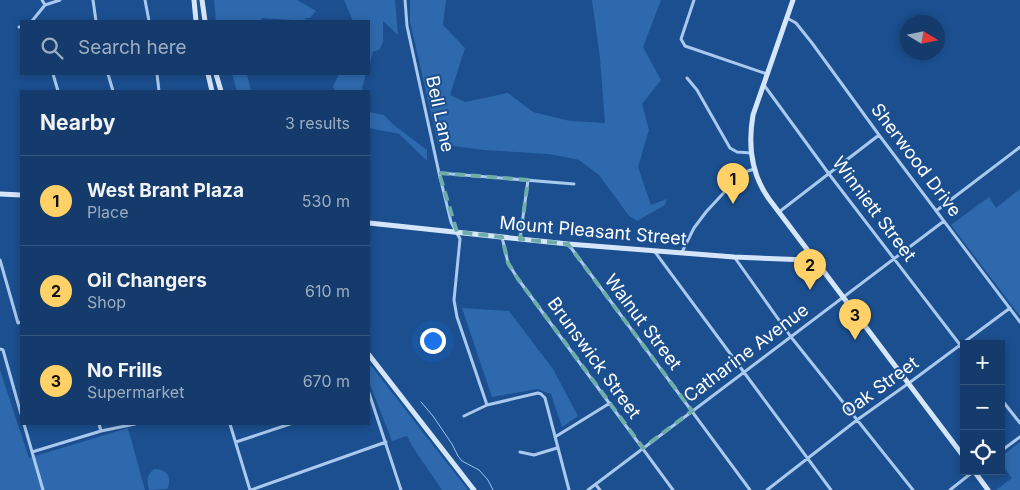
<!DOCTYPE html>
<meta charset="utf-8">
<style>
:root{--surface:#143b6b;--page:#214673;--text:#f1f3f6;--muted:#9dadc1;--line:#33557e;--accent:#ffd166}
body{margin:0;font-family:Inter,sans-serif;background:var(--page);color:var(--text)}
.controls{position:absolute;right:15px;bottom:15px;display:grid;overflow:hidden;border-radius:0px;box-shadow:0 2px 8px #0003}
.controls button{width:45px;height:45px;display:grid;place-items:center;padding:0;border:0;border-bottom:1px solid var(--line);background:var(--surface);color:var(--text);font:25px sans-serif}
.compass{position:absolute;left:900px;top:15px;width:45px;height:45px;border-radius:50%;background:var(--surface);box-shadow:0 2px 8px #0003;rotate:100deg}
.you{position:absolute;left:432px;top:340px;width:18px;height:18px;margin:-12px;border:4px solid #fff;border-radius:50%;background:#1a73e8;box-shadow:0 0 0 8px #1a73e833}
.badge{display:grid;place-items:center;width:32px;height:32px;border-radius:50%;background:var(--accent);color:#111;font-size:16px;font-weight:700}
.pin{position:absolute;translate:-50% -41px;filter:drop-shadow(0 1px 2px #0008)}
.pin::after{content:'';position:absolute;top:26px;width:18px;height:15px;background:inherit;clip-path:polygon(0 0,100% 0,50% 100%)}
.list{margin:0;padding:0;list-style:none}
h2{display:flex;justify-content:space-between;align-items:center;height:65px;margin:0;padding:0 20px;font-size:21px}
h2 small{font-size:16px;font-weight:400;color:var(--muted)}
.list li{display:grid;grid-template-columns:32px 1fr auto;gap:15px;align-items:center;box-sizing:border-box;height:90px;padding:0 20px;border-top:1px solid var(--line)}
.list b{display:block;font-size:19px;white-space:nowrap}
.list p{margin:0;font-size:16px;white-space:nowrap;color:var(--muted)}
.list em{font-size:16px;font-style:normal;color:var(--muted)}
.icon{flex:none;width:28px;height:28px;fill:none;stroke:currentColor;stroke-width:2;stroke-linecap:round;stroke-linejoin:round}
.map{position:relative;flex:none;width:1020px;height:490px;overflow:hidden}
.search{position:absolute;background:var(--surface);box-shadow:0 2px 8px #0003;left:20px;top:20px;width:350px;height:55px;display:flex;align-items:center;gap:12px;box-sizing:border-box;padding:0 18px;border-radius:0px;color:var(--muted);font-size:19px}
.panel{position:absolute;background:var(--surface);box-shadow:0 2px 8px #0003;left:20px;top:90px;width:350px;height:335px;border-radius:0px}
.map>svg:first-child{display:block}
</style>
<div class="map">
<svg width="1020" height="490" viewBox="0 0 1020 490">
<rect width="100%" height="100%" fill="#1b4f8f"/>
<path fill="#2e69ad" d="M214 0H297L316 11 310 18H305L307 21 262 18 260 21H216Z
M344 0H395L398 35 383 21V42L380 49 373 52 369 65V21H353Z
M410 0H446L443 25 465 48 450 95 465 102 508 93 533 112 570 121 605 123 600 58 592 0H661L643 47 661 80 642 104 649 130 638 167 651 205 667 199 665 205 637 221 629 216 599 175 579 160 549 154 484 150 438 144 410 21Z
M232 74H247L251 91H237Z
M339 74H366L362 88 363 91H335L333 87Z
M369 112 384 115 395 126 427 150V161L399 134 369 128Z
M1020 189V316L951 225 989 197 996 208Z
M462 308 509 311 553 369 578 416 562 427 551 394 537 389 492 397Z
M369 363 468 490H442L412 446 407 436 392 441 369 382Z
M0 370 29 458 128 428 145 490H0Z
M1020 442V490H996L1012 478 1001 463V457Z
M154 469C167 469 173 477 167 489L149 490C147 481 146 476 154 469Z"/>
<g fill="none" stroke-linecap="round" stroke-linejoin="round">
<path stroke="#9cc4f0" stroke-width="1" d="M421 402 433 416 452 444 458 456 462 461 479 470 488 480 493 490"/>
<path stroke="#a9c9ee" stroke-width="3" d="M42 0 45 5
M93 0 96 21
M145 0 149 21
M405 0 407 26 439 173 451 222 460 239 454 300 457 317 487 405
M694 0 681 39 685 46 767 74
M787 18 796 23 812 43 879 135 1020 322
M32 21 45 5 60 0
M19 27H21
M53 74 58 91
M108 74 113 91
M157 74 159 91
M687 78 697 90 730 148 737 152 751 153
M764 85 829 174 964 350
M439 173 574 184
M936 211 1020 147
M779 212 879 135
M502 237 508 263 518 279 673 490
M520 239 528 180
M569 245 750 490
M655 252 831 490
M682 252 694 228 706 212 742 173 754 169
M735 258 791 337 913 490
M0 260 18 323 21 322
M0 349 3 350 21 414
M369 393 401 490
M1001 399 1020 423
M464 416 487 405 538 393 541 394 545 398 569 490
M24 424 43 490
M99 424 101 431
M230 424 250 490
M555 437 610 403
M236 442 290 424
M1001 451 1020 437
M32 452 101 431 135 424
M520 452 534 455 557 448
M596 485 600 490
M251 490 386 442
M588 490 944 221
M767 490 857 420 909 383 1010 308
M950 490 974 471"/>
<path stroke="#d6e6fa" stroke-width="5" d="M194 0 196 21
M202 0 205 21
M793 0 753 115C748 144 751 174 769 199L964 457
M208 74 212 91
M216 74 221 91
M0 194 21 195
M369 223 568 244 734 257 808 260 814 258
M369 355 474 490
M974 471 988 490"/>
</g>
<path fill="none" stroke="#6fada8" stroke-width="4" stroke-dasharray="10 6" stroke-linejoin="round" d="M439 173 528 180 520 239 568 244 692 411 643 448 518 279 508 263 502 237 457 232Z"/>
<g text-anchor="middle" stroke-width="4" stroke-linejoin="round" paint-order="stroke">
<g font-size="18" fill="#fff" stroke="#1b4f8f">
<text transform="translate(440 114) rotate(78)" y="6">Bell Lane</text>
<text transform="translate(916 160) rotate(53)" y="6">Sherwood Drive</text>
<text transform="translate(874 209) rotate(53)" y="6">Winniett Street</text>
<text transform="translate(593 231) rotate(5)" y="6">Mount Pleasant Street</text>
<text transform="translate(643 322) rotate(53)" y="6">Walnut Street</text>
<text transform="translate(746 353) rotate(-37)" y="6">Catharine Avenue</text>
<text transform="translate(594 358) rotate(54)" y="6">Brunswick Street</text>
<text transform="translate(880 387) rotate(-36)" y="6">Oak Street</text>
</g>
</g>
</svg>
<div class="controls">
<button>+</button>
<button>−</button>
<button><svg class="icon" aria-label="locate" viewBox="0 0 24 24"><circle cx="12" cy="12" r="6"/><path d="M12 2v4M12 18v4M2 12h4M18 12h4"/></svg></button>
</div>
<svg class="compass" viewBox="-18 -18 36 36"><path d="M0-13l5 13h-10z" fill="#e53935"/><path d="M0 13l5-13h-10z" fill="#9dadc1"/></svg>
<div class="you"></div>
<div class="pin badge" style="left:733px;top:204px">1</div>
<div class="pin badge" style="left:810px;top:290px">2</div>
<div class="pin badge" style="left:855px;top:340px">3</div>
<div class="search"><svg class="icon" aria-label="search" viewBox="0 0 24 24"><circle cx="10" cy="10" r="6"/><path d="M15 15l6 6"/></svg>Search here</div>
<section class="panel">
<h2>Nearby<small>3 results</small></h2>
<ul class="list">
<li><span class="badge">1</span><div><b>West Brant Plaza</b><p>Place</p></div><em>530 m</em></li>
<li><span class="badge">2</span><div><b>Oil Changers</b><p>Shop</p></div><em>610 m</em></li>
<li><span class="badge">3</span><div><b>No Frills</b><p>Supermarket</p></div><em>670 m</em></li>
</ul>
</section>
</div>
